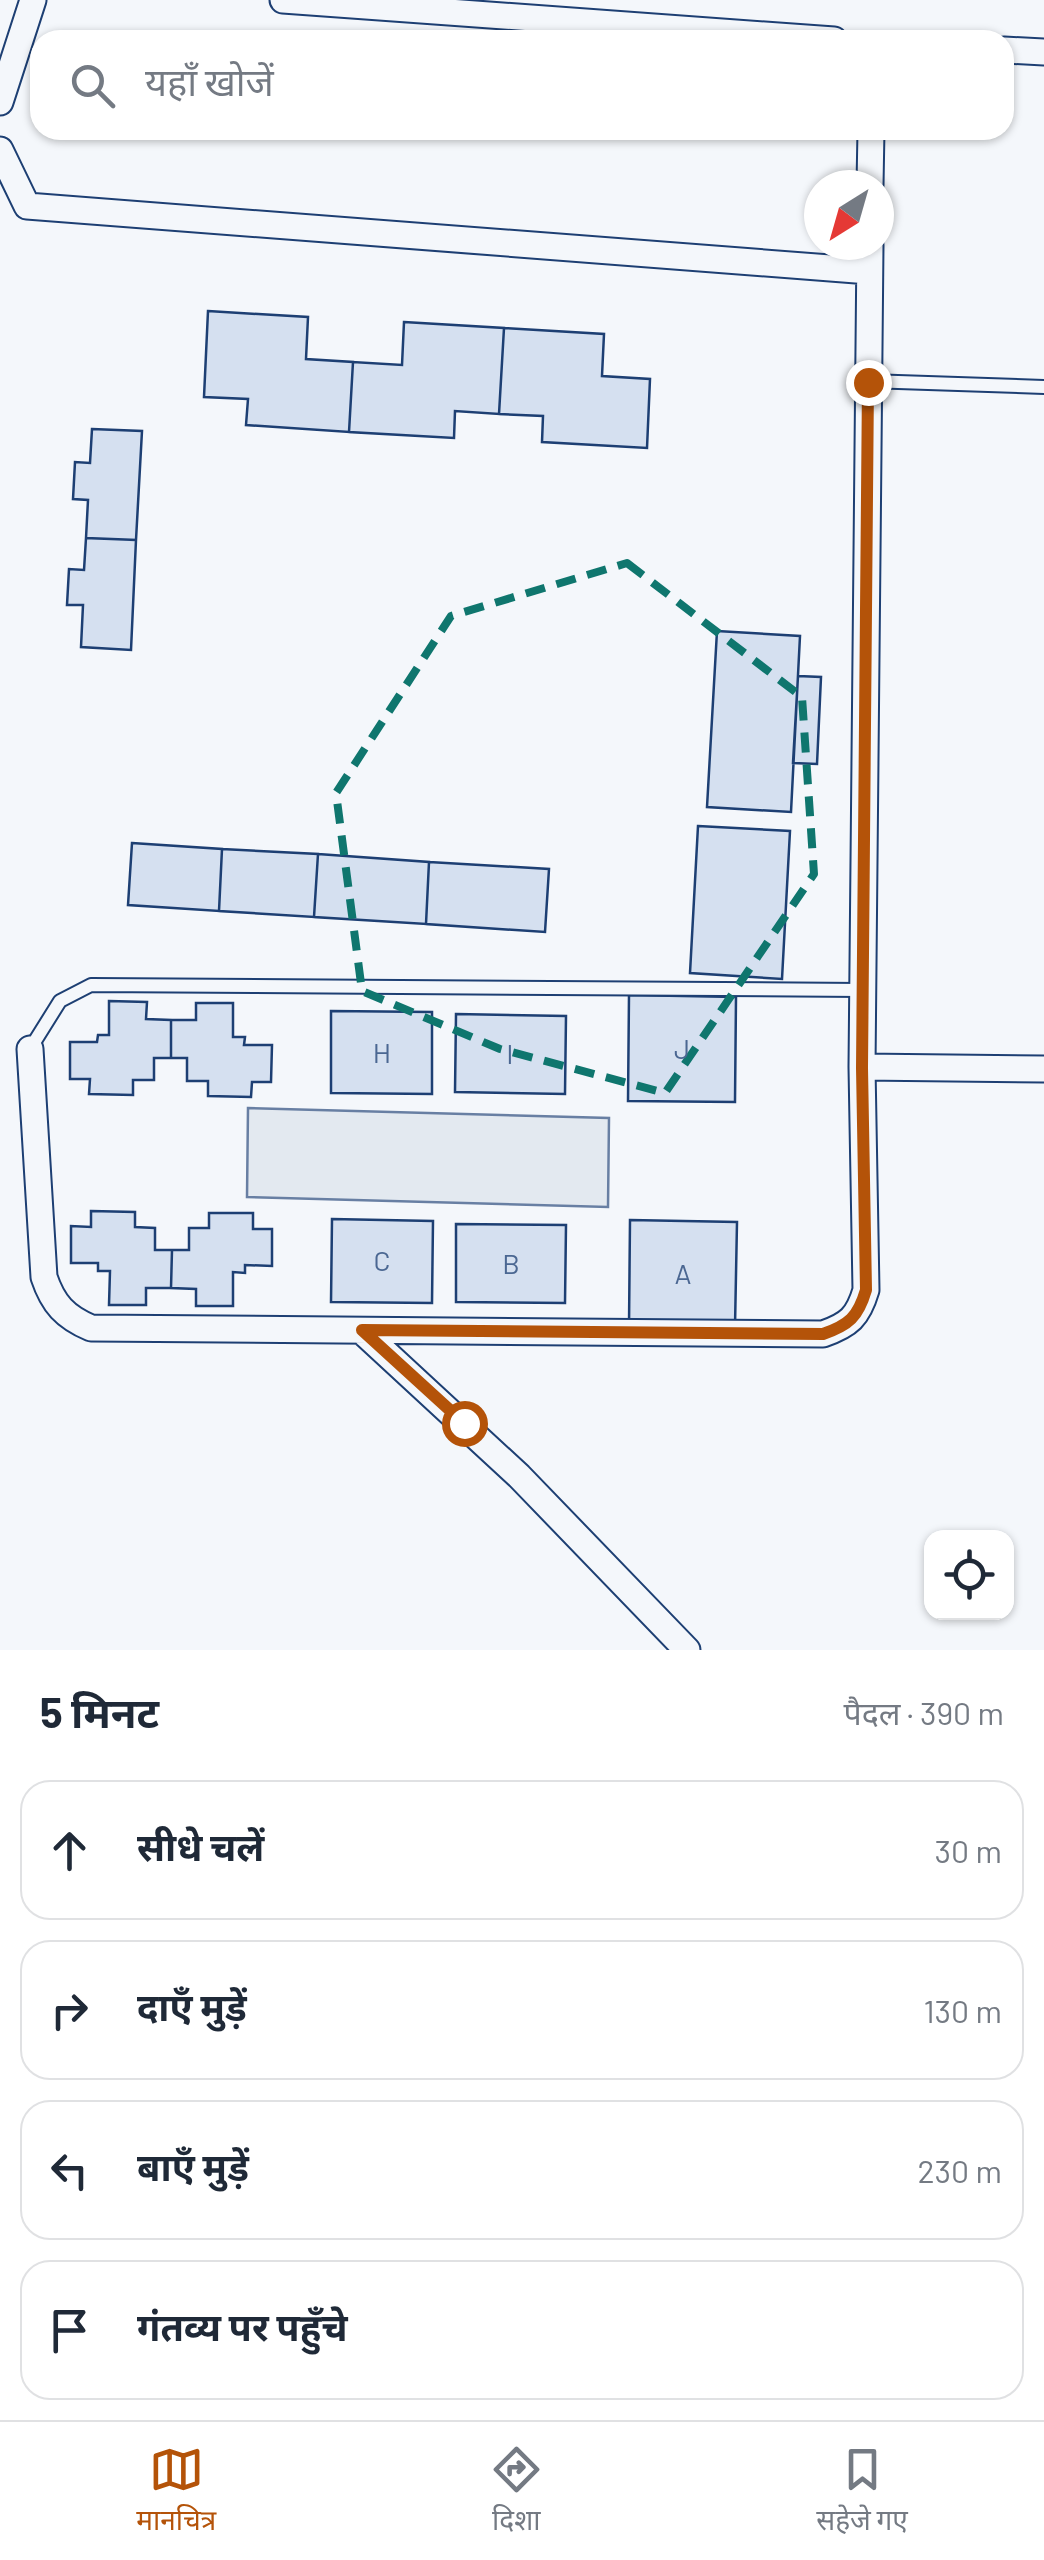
<!DOCTYPE html>
<html lang="hi">
<meta charset="utf-8">
<style>
:root{--surface:#fff;--page:#f6f6f7;--text:#1f2937;--muted:#747a83;--line:#e0e1e3;--accent:#b45309}
body{margin:0;font-family:Barlow,"Noto Sans Devanagari",sans-serif;background:var(--page);color:var(--text)}
.controls{position:absolute;right:30px;bottom:30px;display:grid;overflow:hidden;border-radius:20px;box-shadow:0 2px 8px #0004}
.controls button{width:90px;height:90px;display:grid;place-items:center;padding:0;border:0;border-bottom:2px solid var(--line);background:var(--surface);color:var(--text);font:50px sans-serif}
.compass{position:absolute;left:804px;top:170px;width:90px;height:90px;border-radius:50%;background:var(--surface);box-shadow:0 2px 8px #0004;rotate:217deg}
.stop{position:absolute;width:30px;height:30px;margin:-22px;border:8px solid #b45309;border-radius:50%;background:#fff}
.stop.end{background:#b45309;border-color:#fff;box-shadow:0 2px 10px #0008}
.list{margin:0;padding:0;list-style:none}
h2{display:flex;justify-content:space-between;align-items:center;height:130px;margin:0;padding:0 40px;font-size:42px}
h2 small{font-size:32px;font-weight:400;color:var(--muted)}
.list li{display:grid;grid-template-columns:65px 1fr auto;gap:30px;align-items:center;box-sizing:border-box;height:140px;margin:0 20px 20px;padding:0 20px;border:2px solid var(--line);border-radius:30px}
.list b{display:block;font-size:38px;white-space:nowrap}
.list em{font-size:32px;font-style:normal;color:var(--muted)}
.icon{flex:none;width:55px;height:55px;fill:none;stroke:currentColor;stroke-width:2;stroke-linecap:round;stroke-linejoin:round}
.map{position:relative;flex:none;width:1044px;height:1650px;overflow:hidden}
.search{position:absolute;background:var(--surface);box-shadow:0 2px 8px #0004;left:30px;right:30px;top:30px;height:110px;display:flex;align-items:center;gap:25px;box-sizing:border-box;padding:0 35px;border-radius:30px;color:var(--muted);font-size:38px}
.sheet{height:770px;background:var(--surface)}
nav{display:flex;justify-content:space-around;align-items:center;box-sizing:border-box;height:140px;border-top:2px solid var(--line);background:var(--surface);font-size:28px;color:var(--muted)}
nav a{display:grid;justify-items:center;gap:5px}
nav .on{color:var(--accent)}
.map>svg:first-child{display:block}
</style>
<div class="map">
<svg width="1044" height="1650" viewBox="0 0 1044 1650">
<rect width="100%" height="100%" fill="#f4f7fb"/>
<path fill="#e3e9f0" stroke="#687fa3" stroke-width="2.5" d="M248 1108 609 1118 608 1207 247 1197Z"/>
<path fill="#d5e0f0" stroke="#1d3f73" stroke-width="2.5" d="M208 311 308 317 306 359 353 362 349 432 246 425 248 399 204 397Z
M404 322 504 328 499 414 455 411 454 438 349 432 353 362 402 365Z
M504 328 604 334 602 376 650 379 647 448 542 442 543 416 499 414Z
M92 429 142 431 136 540 86 538 88 500 73 499 75 462 90 463Z
M86 538 136 540 131 650 81 647 83 605H67L69 569 84 570Z
M717 631 800 636 791 812 707 807Z
M798 676 821 677 817 764 793 763Z
M698 826 790 831 782 979 690 973Z
M132 843 222 849 219 911 128 905Z
M222 849 318 854 314 917 219 911Z
M318 854 429 862 426 924 314 917Z
M429 862 549 869 545 932 426 924Z
M629 995 736 997 735 1102 628 1101Z
M109 1001 147 1002 146 1019 171 1020V1058H154V1080H133V1095L89 1094 90 1079H70V1042H97L98 1035H109Z
M196 1003H233V1037H245L244 1045H272L271 1082H252L251 1097 208 1096V1081H187V1058H171V1020H196Z
M331 1011 432 1012V1094L331 1093Z
M456 1014 566 1016 565 1094 455 1092Z
M91 1211 135 1212V1227L155 1228V1250H172L171 1288H146V1305H109L110 1271H98V1263H71V1226L91 1227Z
M209 1213H253V1229H272V1266L245 1265V1273L233 1272V1306H196V1289L171 1288 172 1250H189V1228H209Z
M332 1219 433 1221 432 1303 331 1302Z
M630 1220 737 1222 735 1327 629 1326Z
M456 1224 566 1225 565 1303 456 1302Z"/>
<g fill="none" stroke-linecap="round" stroke-linejoin="round">
<g stroke="#1d3f73" stroke-width="16">
<path id="service" d="M868 381 1044 387
M30 1049 60 1001 91 985 862 990"/>
</g>
<g stroke="#1d3f73" stroke-width="29">
<path id="minor" d="M283 0 834 40
M1004 50 1044 52
M0 102 33 0
M0 150 27 206 869 271
M870 185 871 130
M30 1049 44 1277C53 1304 65 1317 91 1328L823 1334C849 1325 858 1317 866 1290L862 1067 870 245
M862 1067 1044 1069
M362 1331 519 1476 687 1650"/>
</g>
<use href="#service" stroke="#f4f7fb" stroke-width="12"/>
<use href="#minor" stroke="#f4f7fb" stroke-width="25"/>
</g>
<g fill="none" stroke-linecap="round" stroke-linejoin="round">
<path stroke="#b45309" stroke-width="12" d="M464 1423 362 1330 823 1334C849 1325 858 1317 866 1290L862 1068 868 382"/>
</g>
<path fill="none" stroke="#0f766e" stroke-width="8" stroke-dasharray="20 12" stroke-linejoin="round" d="M627 563 802 697 814 874 665 1093 500 1049 362 991 336 793 451 616Z"/>
<g text-anchor="middle" stroke-width="8" stroke-linejoin="round" paint-order="stroke">
<g font-size="28" fill="#4b6792">
<text x="682" y="1059">J</text>
<text x="382" y="1063">H</text>
<text x="510" y="1064">I</text>
<text x="382" y="1271">C</text>
<text x="511" y="1274">B</text>
<text x="683" y="1284">A</text>
</g>
</g>
</svg>
<div class="controls">
<button><svg class="icon" aria-label="locate" viewBox="0 0 24 24"><circle cx="12" cy="12" r="6"/><path d="M12 2v4M12 18v4M2 12h4M18 12h4"/></svg></button>
</div>
<svg class="compass" viewBox="-18 -18 36 36"><path d="M0-13l5 13h-10z" fill="#e53935"/><path d="M0 13l5-13h-10z" fill="#747a83"/></svg>
<div class="stop" style="left:464px;top:1423px"></div>
<div class="stop end" style="left:868px;top:382px"></div>
<div class="search"><svg class="icon" aria-label="search" viewBox="0 0 24 24"><circle cx="10" cy="10" r="6"/><path d="M15 15l6 6"/></svg>यहाँ खोजें</div>
</div>
<section class="sheet">
<h2>5 मिनट<small>पैदल · 390 m</small></h2>
<ul class="list">
<li><svg class="icon" aria-label="ahead" viewBox="0 0 24 24"><path d="M12 20V5M6 11l6-6 6 6"/></svg><div><b>सीधे चलें</b></div><em>30 m</em></li>
<li><svg class="icon" aria-label="right" viewBox="0 0 24 24"><path d="M7 20v-9h11M14 6l5 5-5 5"/></svg><div><b>दाएँ मुड़ें</b></div><em>130 m</em></li>
<li><svg class="icon" aria-label="left" viewBox="0 0 24 24"><path d="M17 20v-9H6M10 6l-5 5 5 5"/></svg><div><b>बाएँ मुड़ें</b></div><em>230 m</em></li>
<li><svg class="icon" aria-label="arrive" viewBox="0 0 24 24"><path d="M6 21V4h12l-3 4 3 4H6"/></svg><div><b>गंतव्य पर पहुँचे</b></div></li>
</ul>
</section>
<nav>
<a class="on"><svg class="icon" aria-label="map" viewBox="0 0 24 24"><path d="M3 6l6-2 6 2 6-2v14l-6 2-6-2-6 2zM9 4v14M15 6v14"/></svg>मानचित्र</a>
<a><svg class="icon" aria-label="directions" viewBox="0 0 24 24"><path d="M12 3l9 9-9 9-9-9zM9 14v-3h6M13 9l2 2-2 2"/></svg>दिशा</a>
<a><svg class="icon" aria-label="saved" viewBox="0 0 24 24"><path d="M7 4h10v16l-5-4-5 4z"/></svg>सहेजे गए</a>
</nav>
